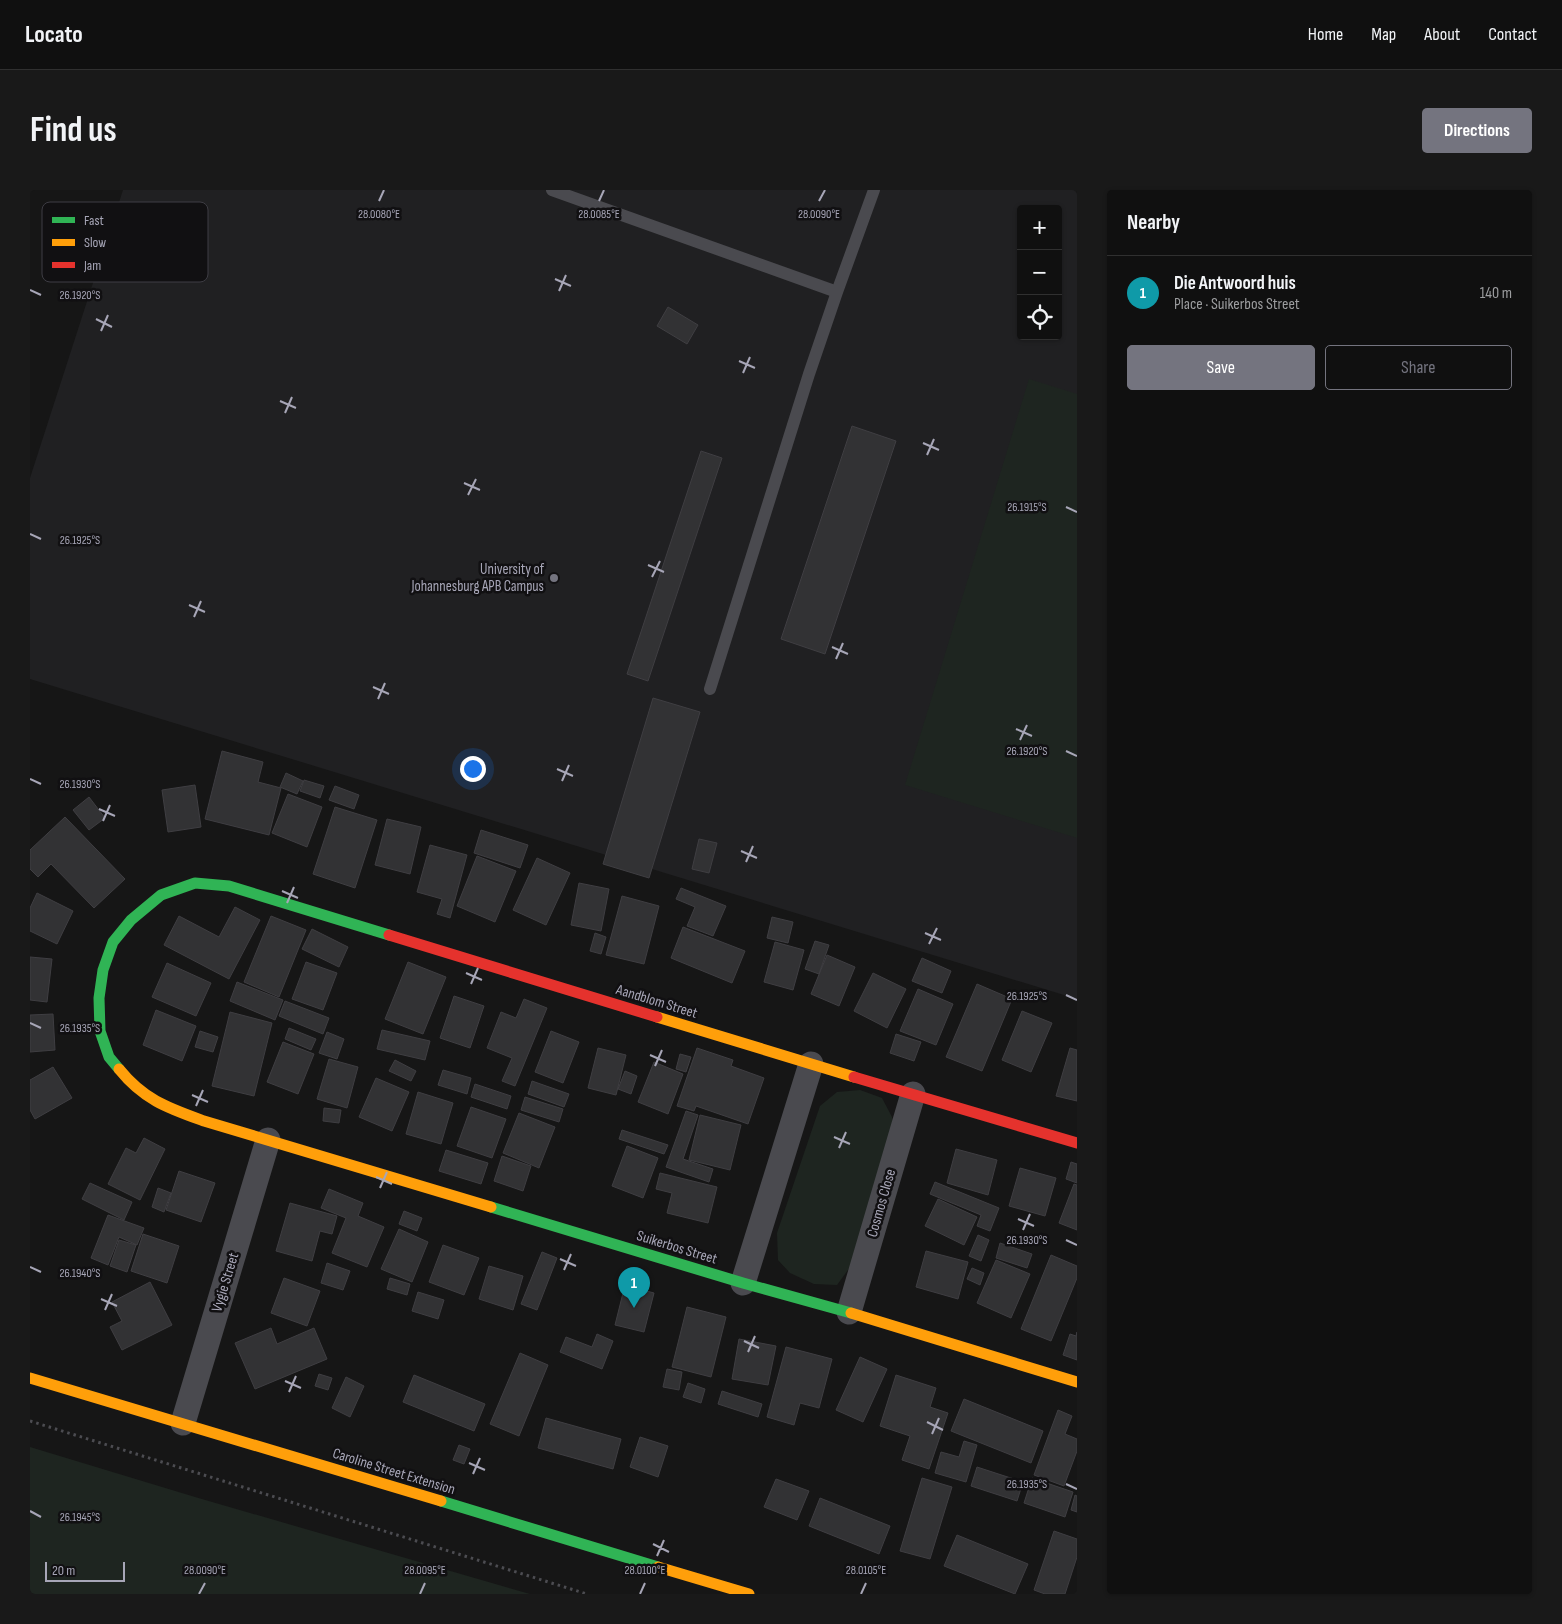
<!DOCTYPE html>
<meta charset="utf-8">
<style>
:root{--surface:#101010;--page:#191919;--text:#f1f3f6;--muted:#9c9d9f;--line:#303030;--accent:#74747f}
body{margin:0;font-family:"Sofia Sans Condensed",sans-serif;background:var(--page);color:var(--text)}
.controls{position:absolute;right:15px;top:15px;display:grid;overflow:hidden;border-radius:5px;box-shadow:0 1px 4px #0004}
.controls button{width:45px;height:45px;display:grid;place-items:center;padding:0;border:0;border-bottom:1px solid var(--line);background:var(--surface);color:var(--text);font:25px sans-serif}
.scale{position:absolute;left:15px;bottom:12px;width:80px;box-sizing:border-box;padding-left:5px;border:2px solid #a7a6b7;border-top:0;font-size:14px;line-height:18px;white-space:nowrap;color:#a7a6b7;-webkit-text-stroke:4px #111012;paint-order:stroke}
.you{position:absolute;left:442px;top:578px;width:18px;height:18px;margin:-12px;border:4px solid #fff;border-radius:50%;background:#1a73e8;box-shadow:0 0 0 8px #1a73e833}
.badge{display:grid;place-items:center;width:32px;height:32px;border-radius:50%;background:var(--accent);color:#fff;font-size:16px;font-weight:700}
.pin{position:absolute;translate:-50% -41px;filter:drop-shadow(0 1px 2px #0008)}
.pin::after{content:'';position:absolute;top:26px;width:18px;height:15px;background:inherit;clip-path:polygon(0 0,100% 0,50% 100%)}
.list{margin:0;padding:0;list-style:none}
h2{display:flex;justify-content:space-between;align-items:center;height:65px;margin:0;padding:0 20px;font-size:21px}
h2 small{font-size:16px;font-weight:400;color:var(--muted)}
.list li{display:grid;grid-template-columns:32px 1fr auto;gap:15px;align-items:center;box-sizing:border-box;height:75px;padding:0 20px;border-top:1px solid var(--line)}
.list b{display:block;font-size:19px;white-space:nowrap}
.list p{margin:0;font-size:16px;white-space:nowrap;color:var(--muted)}
.list em{font-size:16px;font-style:normal;color:var(--muted)}
.actions{display:flex;gap:10px;padding:15px 20px}
.actions a{flex:1;padding:11px 0;border:1px solid var(--accent);border-radius:5px;text-align:center;font-size:18px;color:var(--accent)}
.actions .main{background:var(--accent);color:#fff}
.icon{flex:none;width:28px;height:28px;fill:none;stroke:currentColor;stroke-width:2;stroke-linecap:round;stroke-linejoin:round}
.map{position:relative;flex:none;width:1047px;height:1404px;overflow:hidden;border-radius:5px}
header{display:flex;align-items:center;gap:30px;box-sizing:border-box;height:70px;padding:0 25px;background:var(--surface);border-bottom:1px solid var(--line)}
header strong{font-size:24px}
nav{display:flex;gap:28px;margin-inline-start:auto;font-size:18px}
.intro{display:flex;align-items:center;justify-content:space-between;box-sizing:border-box;height:120px;padding:0 30px}
h1{margin:0;font-size:35px}
.button{padding:12px 22px;border-radius:5px;background:var(--accent);color:#fff;font-size:18px;font-weight:700}
main{display:flex;gap:30px;padding:0 30px}
aside{flex:1;background:var(--surface);border-radius:5px;box-shadow:0 1px 4px #0004}
.map>svg:first-child{display:block}
</style>
<header>
<strong>Locato</strong>
<nav><a>Home</a><a>Map</a><a>About</a><a>Contact</a></nav>
</header>
<div class="intro"><h1>Find us</h1><a class="button">Directions</a></div>
<main>
<div class="map">
<svg width="1047" height="1404" viewBox="0 0 1047 1404">
<rect width="100%" height="100%" fill="#161616"/>
<path fill="#202022" fill-rule="evenodd" d="M93 0H1047V809L0 489V288ZM991 19H1028V146H991Z"/>
<path fill="#1e2520" d="M999 189 1047 204V648L875 595Z
M830 900 852 908 862 927 865 942 823 1073 807 1095 784 1094 760 1083 748 1070 747 1043 790 916 807 902Z
M0 1257 165 1307 500 1404H0Z"/>
<path fill="#323234" stroke="#3f3e42" d="M638 117 668 135 657 154 627 136Z
M822 236 866 251 795 464 751 449Z
M671 261 692 268 618 491 597 484Z
M623 508 670 522 619 688 573 674Z
M192 561 233 572 228 592 251 598 239 645 175 629Z
M256 583 273 591 267 604 250 597Z
M274 590 294 596 290 608 270 601Z
M165 595 171 637 138 642 132 600Z
M305 596 329 605 324 619 299 610Z
M258 604 292 617 277 657 242 643Z
M59 607 75 628 59 640 43 620Z
M305 617 347 630 325 698 283 684Z
M35 627 95 689 64 718 21 674 8 687 0 679V660Z
M357 629 391 637 380 684 345 675Z
M451 640 498 655 490 678 444 663Z
M669 649 687 653 679 683 662 679Z
M400 655 437 665 420 728 407 724 412 709 387 702Z
M447 666 486 681 465 732 427 716Z
M507 668 540 683 516 735 483 720Z
M549 693 579 699 571 741 541 735Z
M651 698 696 716 683 746 657 736 665 717 646 709Z
M7 703 43 721 27 754 0 741V718Z
M592 706 629 716 614 774 576 765Z
M205 717 230 730 199 789 134 755 149 726 189 747Z
M241 726 276 740 249 807 214 792Z
M742 727 763 732 758 753 737 748Z
M653 737 715 761 702 793 641 768Z
M282 739 318 757 309 777 272 759Z
M565 743 576 747 571 764 560 761Z
M785 751 799 755 789 784 775 779Z
M745 752 774 760 763 800 734 792Z
M797 765 825 777 809 816 781 804Z
M0 767 22 769 17 812 0 810Z
M892 768 921 781 912 803 882 791Z
M276 772 307 783 293 820 262 809Z
M378 772 416 787 393 844 355 829Z
M137 773 181 793 166 826 122 807Z
M843 783 876 799 857 838 824 821Z
M207 792 253 810 245 830 200 811Z
M947 794 982 809 952 881 916 867Z
M888 799 923 814 906 855 870 841Z
M424 806 454 816 440 858 410 848Z
M494 809 517 818 485 896 472 891 482 868 457 858 471 822 486 828Z
M255 811 299 828 293 844 249 826Z
M126 820 166 836 152 871 113 855Z
M992 821 1022 833 1001 882 972 870Z
M200 822 242 833 224 906 182 896Z
M23 824 25 860 0 862V825Z
M259 838 286 849 281 860 255 849Z
M352 840 400 851 395 870 347 859Z
M170 841 188 847 183 862 165 857Z
M521 841 549 852 533 893 505 882Z
M297 842 314 849 307 869 289 863Z
M866 844 891 852 884 871 860 863Z
M253 852 284 864 268 904 237 892Z
M568 858 596 865 586 905 558 898Z
M667 858 703 870 701 876 734 888 718 934 666 916 664 921 647 916Z
M1040 858 1047 860V911L1026 906Z
M650 864 661 867 656 882 646 879Z
M299 869 328 877 317 918 287 909Z
M365 870 386 881 381 891 359 881Z
M624 872 653 884 638 924 608 912Z
M23 877 42 908 5 929 0 920V890Z
M413 880 441 888 437 904 408 895Z
M595 881 607 886 601 904 588 899Z
M346 888 379 902 362 941 329 927Z
M502 891 539 904 534 917 498 904Z
M445 894 481 906 477 919 441 907Z
M388 902 423 913 411 954 376 944Z
M495 907 533 919 529 932 491 920Z
M441 917 476 929 462 968 427 956Z
M294 918 311 920 309 933 293 931Z
M656 921 668 925 653 969 683 979 679 992 636 977Z
M489 923 525 937 509 978 473 963Z
M670 925 711 935 700 980 659 970Z
M592 940 638 955 634 964 589 949Z
M114 948 135 959 110 1010 78 994 96 958 106 963Z
M597 956 628 968 613 1008 582 996Z
M926 959 967 970 958 1005 917 993Z
M416 960 458 973 451 994 409 981Z
M472 966 501 976 493 1001 464 991Z
M1041 972 1047 974V993L1036 989Z
M990 978 1026 988 1015 1026 979 1016Z
M149 981 185 993 171 1032 136 1020Z
M630 983 687 997 678 1033 637 1023 642 1003 626 999Z
M905 992 969 1018 960 1041 947 1036 951 1025 900 1004Z
M60 993 102 1012 94 1030 52 1009Z
M1044 994 1047 995V1040L1029 1033Z
M128 998 141 1003 134 1022 122 1017Z
M299 999 333 1013 328 1026 354 1037 337 1077 302 1063 316 1028 291 1018Z
M908 1009 947 1027 934 1055 895 1036Z
M260 1013 307 1026 302 1044 290 1041 282 1071 246 1061Z
M374 1021 392 1028 387 1041 369 1034Z
M78 1025 114 1038 107 1055 89 1047 78 1075 61 1068Z
M369 1039 398 1052 382 1092 351 1079Z
M113 1044 149 1056 137 1093 101 1081Z
M948 1045 959 1050 951 1071 939 1066Z
M89 1050 106 1055 97 1082 80 1076Z
M970 1053 1002 1064 997 1078 966 1068Z
M413 1055 449 1068 434 1105 399 1092Z
M896 1061 938 1072 928 1109 886 1097Z
M512 1062 527 1068 507 1120 491 1114Z
M1021 1065 1047 1076V1088L1021 1151 991 1139Z
M966 1070 1000 1084 981 1128 947 1113Z
M297 1073 320 1081 313 1100 291 1093Z
M459 1076 493 1086 483 1120 449 1109Z
M942 1078 954 1083 950 1095 937 1089Z
M254 1088 290 1101 277 1136 241 1123Z
M360 1088 380 1094 377 1105 357 1099Z
M120 1092 142 1135 92 1160 80 1137 92 1131 82 1112Z
M595 1095 624 1103 614 1142 585 1135Z
M388 1102 414 1110 408 1129 382 1121Z
M657 1117 696 1127 681 1187 642 1177Z
M241 1138 247 1154 284 1138 297 1169 225 1199 205 1153Z
M1047 1142V1170L1033 1165 1040 1144 1046 1146Z
M567 1144 583 1151 572 1179 530 1162 536 1147 562 1157Z
M709 1149 746 1156 738 1195 702 1189Z
M756 1157 802 1169 789 1218 770 1213 764 1235 737 1227Z
M490 1163 518 1175 489 1246 460 1234Z
M830 1167 857 1179 833 1232 806 1220Z
M637 1179 652 1182 649 1200 633 1197Z
M289 1184 302 1188 298 1200 285 1196Z
M384 1185 455 1214 444 1241 373 1212Z
M866 1185 906 1198 900 1217 918 1223 899 1279 872 1270 880 1246 850 1236Z
M316 1187 334 1196 320 1227 302 1218Z
M658 1193 675 1199 671 1213 653 1207Z
M692 1201 732 1214 728 1227 688 1214Z
M934 1209 1013 1241 1001 1273 921 1241Z
M1028 1220 1042 1226 1035 1244 1047 1249V1261L1034 1296 1004 1285Z
M516 1228 591 1249 583 1279 508 1258Z
M610 1247 638 1256 628 1287 600 1277Z
M934 1251 947 1255 936 1292 905 1283 911 1262 929 1267Z
M429 1255 440 1259 434 1274 423 1270Z
M947 1277 993 1292 987 1311 941 1296Z
M892 1288 922 1297 900 1369 870 1361Z
M1002 1288 1043 1302 1035 1327 994 1313Z
M746 1289 779 1301 767 1330 734 1317Z
M1045 1305 1047 1306V1322L1041 1320Z
M790 1308 860 1336 849 1364 779 1336Z
M1024 1341 1047 1349V1367L1035 1404H1015L1004 1400Z
M927 1345 998 1374 985 1404 914 1376Z"/>
<g fill="none" stroke-linecap="round" stroke-linejoin="round">
<path stroke="#4c4c51" stroke-width="3" stroke-dasharray="2.5 4" stroke-linecap="butt" d="M0 1231 557 1404"/>
<path stroke="#4a4a4f" stroke-width="12" d="M522 0 807 102
M680 499 779 184 807 102 844 0"/>
<path stroke="#4a4a4f" stroke-width="25" d="M713 1093 781 874
M819 1122 883 904
M153 1233 238 950"/>
<path stroke="#30b455" stroke-width="11" d="M89 879 79 867 70 841 69 808 73 780 83 752 101 730 131 705 165 693 199 696 359 745
M461 1017 713 1093 821 1123
M411 1311 628 1377"/>
<path stroke="#ff9f0a" stroke-width="11" d="M627 827 824 887
M89 879C114 910 138 918 174 931L461 1017
M821 1123 1047 1192
M0 1188 411 1311
M628 1377 719 1404"/>
<path stroke="#e5322d" stroke-width="11" d="M359 745 627 827
M824 887 1047 953"/>
</g>
<path fill="none" stroke="#a7a6b7" stroke-width="2" d="M349 11 354 0M569 11 574 0M789 11 795 0M525 89 541 96M0 100 11 105M529 101 536 85M66 129 82 137M71 141 78 125M709 171 725 178M713 183 720 167M250 211 266 218M255 223 262 207M893 253 909 260M897 265 904 249M434 293 450 300M438 305 446 289M1036 317 1047 322M0 344 11 349M618 375 634 382M622 387 630 371M159 415 175 422M164 427 171 411M802 457 818 464M806 469 813 453M343 497 359 504M348 509 355 493M986 539 1002 546M990 550 997 535M1036 561 1047 566M527 579 543 586M0 589 11 594M532 591 539 575M69 619 85 626M73 631 80 615M711 661 727 668M716 672 723 656M252 701 268 708M257 713 264 697M895 743 911 750M899 754 907 738M436 783 452 790M441 794 448 778M1036 805 1047 810M0 833 11 838M620 865 636 872M625 876 632 860M162 905 178 912M166 916 173 900M804 947 820 954M809 958 816 942M346 987 362 994M350 998 357 982M988 1029 1004 1036M993 1040 1000 1024M1036 1050 1047 1055M530 1069 546 1076M0 1077 11 1082M534 1080 541 1064M71 1109 87 1116M75 1120 82 1104M714 1151 729 1158M718 1162 725 1146M255 1191 271 1198M259 1202 266 1186M897 1232 913 1240M902 1244 909 1228M439 1273 455 1280M443 1284 450 1268M1036 1294 1047 1299M0 1321 11 1327M623 1354 639 1362M627 1366 634 1350M169 1404 175 1393M390 1404 395 1393M610 1404 615 1393M831 1404 836 1393"/>
<circle fill="#74747f" stroke="#111012" stroke-width="2" cx="524" cy="388" r="5"/>
<g text-anchor="middle" stroke-width="5" stroke-linejoin="round" paint-order="stroke">
<g font-size="15" fill="#a7a6b7" stroke="#111012" text-anchor="end">
<text x="514" y="384">University of<tspan x="514" dy="17">Johannesburg APB Campus</tspan></text>
</g>
<g font-size="15" fill="#a7a6b7" stroke="#111012">
<text transform="translate(627 811) rotate(17)" y="5">Aandblom Street</text>
<text transform="translate(851 1013) rotate(-74)" y="5">Cosmos Close</text>
<text transform="translate(647 1057) rotate(17)" y="5">Suikerbos Street</text>
<text transform="translate(195 1092) rotate(-73)" y="5">Vygie Street</text>
<text transform="translate(364 1281) rotate(17)" y="5">Caroline Street Extension</text>
</g>
</g>
<rect x="12" y="12" width="166" height="80" rx="8" fill="#111012" stroke="#3e3d44" stroke-width="1"/>
<rect x="22" y="27" width="23" height="6" fill="#30b455"/>
<rect x="22" y="49" width="23" height="7" fill="#ff9f0a"/>
<rect x="22" y="72" width="23" height="6" fill="#e5322d"/>
<g font-size="14" fill="#a7a6b7">
<text x="54" y="35">Fast</text>
<text x="54" y="57">Slow</text>
<text x="54" y="80">Jam</text>
</g>
<g font-size="12" text-anchor="middle" fill="#a7a6b7" stroke="#111012" stroke-width="5" stroke-linejoin="round" paint-order="stroke">
<text x="349" y="28">28.0080°E</text>
<text x="569" y="28">28.0085°E</text>
<text x="789" y="28">28.0090°E</text>
<text x="50" y="109">26.1920°S</text>
<text x="997" y="321">26.1915°S</text>
<text x="50" y="354">26.1925°S</text>
<text x="997" y="565">26.1920°S</text>
<text x="50" y="598">26.1930°S</text>
<text x="997" y="810">26.1925°S</text>
<text x="50" y="842">26.1935°S</text>
<text x="997" y="1054">26.1930°S</text>
<text x="50" y="1087">26.1940°S</text>
<text x="997" y="1298">26.1935°S</text>
<text x="50" y="1331">26.1945°S</text>
<text x="175" y="1384">28.0090°E</text>
<text x="395" y="1384">28.0095°E</text>
<text x="615" y="1384">28.0100°E</text>
<text x="836" y="1384">28.0105°E</text>
</g>
</svg>
<div class="controls">
<button>+</button>
<button>−</button>
<button><svg class="icon" aria-label="locate" viewBox="0 0 24 24"><circle cx="12" cy="12" r="6"/><path d="M12 2v4M12 18v4M2 12h4M18 12h4"/></svg></button>
</div>
<div class="scale">20 m</div>
<div class="you"></div>
<div class="pin badge" style="left:604px;top:1118px;background:#0f9aa8">1</div>
</div>
<aside>
<h2>Nearby<small></small></h2>
<ul class="list">
<li><span class="badge" style="background:#0f9aa8">1</span><div><b>Die Antwoord huis</b><p>Place · Suikerbos Street</p></div><em>140 m</em></li>
</ul>
<div class="actions"><a class="main">Save</a><a>Share</a></div>
</aside>
</main>
